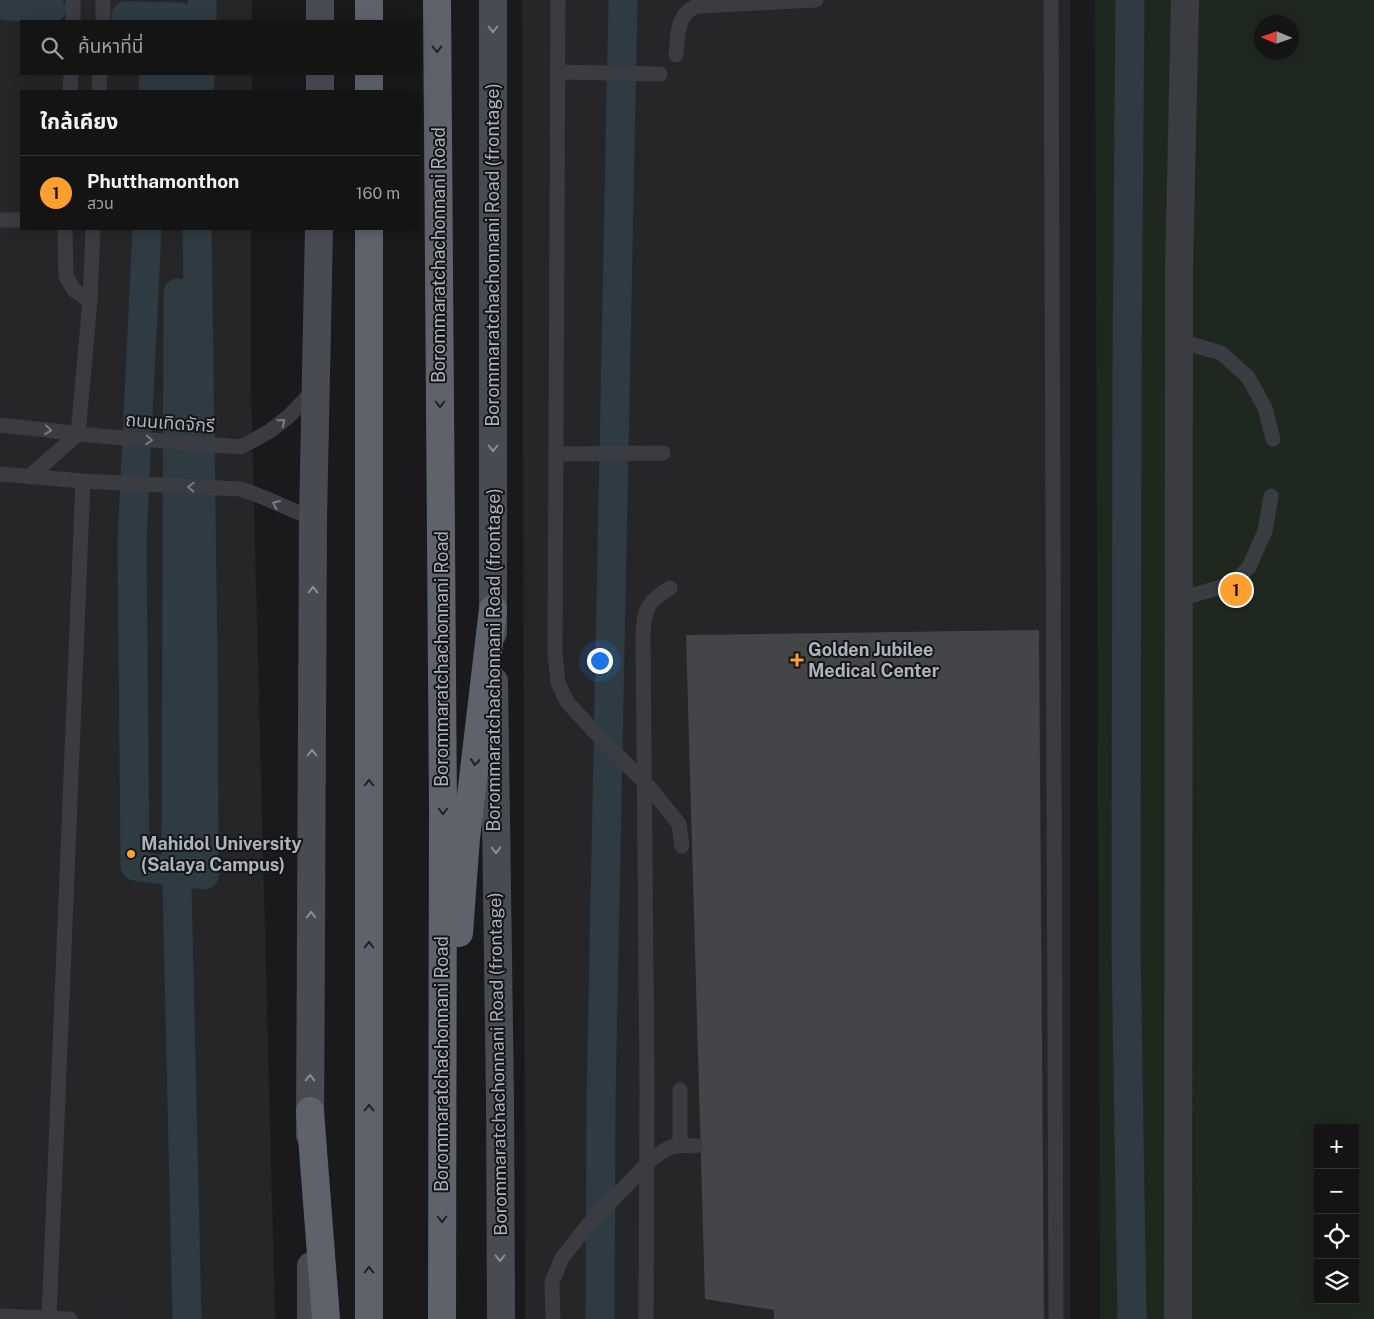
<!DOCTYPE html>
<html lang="th">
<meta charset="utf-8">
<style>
:root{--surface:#141415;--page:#1d1d1e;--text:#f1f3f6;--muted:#9d9ea0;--line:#333334;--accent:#fe9f30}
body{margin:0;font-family:"Public Sans","Noto Sans Thai",sans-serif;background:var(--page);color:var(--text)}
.controls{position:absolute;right:15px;bottom:15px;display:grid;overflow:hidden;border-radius:0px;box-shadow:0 2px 12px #0003}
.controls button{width:45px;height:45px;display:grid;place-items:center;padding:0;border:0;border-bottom:1px solid var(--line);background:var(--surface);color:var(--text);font:25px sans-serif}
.compass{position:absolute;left:1254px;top:15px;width:45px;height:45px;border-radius:50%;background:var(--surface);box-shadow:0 2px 12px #0003;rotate:272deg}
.you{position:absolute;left:599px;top:660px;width:18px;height:18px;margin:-12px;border:4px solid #fff;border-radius:50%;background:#1a73e8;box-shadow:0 0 0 8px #1a73e833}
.badge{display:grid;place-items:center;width:32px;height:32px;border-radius:50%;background:var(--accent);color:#111;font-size:16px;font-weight:700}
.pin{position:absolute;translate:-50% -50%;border:2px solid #fff;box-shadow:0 1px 5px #0006}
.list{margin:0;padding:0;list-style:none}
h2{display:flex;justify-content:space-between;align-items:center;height:65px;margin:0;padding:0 20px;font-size:21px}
h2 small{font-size:16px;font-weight:400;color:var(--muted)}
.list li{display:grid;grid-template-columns:32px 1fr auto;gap:15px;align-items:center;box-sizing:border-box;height:75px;padding:0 20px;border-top:1px solid var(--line)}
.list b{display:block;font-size:19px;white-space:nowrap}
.list p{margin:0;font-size:16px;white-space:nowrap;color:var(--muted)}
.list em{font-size:16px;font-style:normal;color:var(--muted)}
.icon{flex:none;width:28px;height:28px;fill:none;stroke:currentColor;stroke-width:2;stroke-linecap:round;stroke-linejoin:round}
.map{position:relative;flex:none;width:1374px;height:1319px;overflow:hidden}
.search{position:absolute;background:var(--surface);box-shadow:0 2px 12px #0003;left:20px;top:20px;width:400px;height:55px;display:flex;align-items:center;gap:12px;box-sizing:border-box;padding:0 18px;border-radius:0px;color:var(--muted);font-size:19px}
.panel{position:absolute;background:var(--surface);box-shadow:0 2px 12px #0003;left:20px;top:90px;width:400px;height:140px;border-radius:0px}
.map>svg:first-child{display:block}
</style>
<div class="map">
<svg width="1374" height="1319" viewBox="0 0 1374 1319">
<rect width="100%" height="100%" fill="#1a1a1c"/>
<path fill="#262629" d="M0 0H252V21H21V74H252V91H21V229H251V389L275 1319H0Z
M522 0H1070V1319H525Z"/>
<path fill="#1f281f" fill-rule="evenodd" d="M1095 0H1374V1319H1100ZM1262 22H1292V52H1262ZM1318 1128H1355V1300H1318Z
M0 1312 153 1319H0Z"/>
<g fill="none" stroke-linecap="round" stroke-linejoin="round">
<path stroke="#2e3b42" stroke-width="29" d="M1130 0 1127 367 1126 946 1132 1319
M0 5 51 9
M126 16 179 17
M202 21V0
M153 91 154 74
M179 91V74
M199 91 200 74
M147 229 132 541 135 866 204 875 203 650 197 229
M178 293 176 843 187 1319
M600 1319 601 1101 623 0"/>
</g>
<path fill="#444549" d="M1039 630 1044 1319H774V1310L705 1299 686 635Z"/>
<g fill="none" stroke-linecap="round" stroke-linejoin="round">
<path stroke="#3a3c42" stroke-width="15" d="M558 0 555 654 558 683 567 702 592 729
M1051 0 1056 1319
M73 21V0
M103 21V0
M676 55C678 36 676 14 697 6L816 0
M558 72 660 74
M70 91 71 74
M99 91 100 74
M0 220H21
M65 229 66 276 74 290 90 301
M1180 341 1221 353 1248 377 1265 408 1273 439
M0 425 100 436 241 447 270 431 289 416 315 389
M556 454 663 453
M0 474 83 481 240 489C264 496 289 509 313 519
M29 477 78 434 90 301 93 229
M1179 599 1232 584 1249 567 1265 531 1271 496
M649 787 679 824 682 846
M680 1145V1090
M651 1160C668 1146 674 1144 696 1146
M0 1316 70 1319
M49 1318 83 481
M553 1319 552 1282 562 1258 589 1224
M646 1319 647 1088 643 634C645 607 647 602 670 588"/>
<path stroke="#3a3c42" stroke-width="28" d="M1178 1319 1179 271 1185 0"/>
<path stroke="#484c52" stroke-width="28" d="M320 21V0
M320 91V74
M493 633V0
M494 681 500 1098 501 1319
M310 1135 313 519 319 229
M311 1266V1319"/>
<path stroke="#5e626a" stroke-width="28" d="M369 0V21
M437 0 443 809 442 1319
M369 74V91
M369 229V1319
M459 933 466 838 493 609
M310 1111 326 1319"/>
<path stroke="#3a3c42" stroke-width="15" d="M592 729 649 787
M589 1224 651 1160"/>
</g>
<defs><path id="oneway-chevron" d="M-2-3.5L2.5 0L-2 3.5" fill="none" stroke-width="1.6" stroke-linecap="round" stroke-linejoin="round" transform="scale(1.25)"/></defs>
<g stroke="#888f97">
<use href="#oneway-chevron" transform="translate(493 29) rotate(90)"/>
<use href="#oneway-chevron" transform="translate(493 448) rotate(90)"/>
<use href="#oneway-chevron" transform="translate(313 590) rotate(-90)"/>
<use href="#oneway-chevron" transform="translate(312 753) rotate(-90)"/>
<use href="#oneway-chevron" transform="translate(496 850) rotate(89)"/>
<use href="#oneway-chevron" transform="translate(311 915) rotate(-90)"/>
<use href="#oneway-chevron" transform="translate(310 1078) rotate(-90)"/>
<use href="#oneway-chevron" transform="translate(500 1258) rotate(90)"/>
</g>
<g stroke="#202123">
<use href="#oneway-chevron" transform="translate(437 49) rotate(90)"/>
<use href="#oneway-chevron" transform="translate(440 404) rotate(90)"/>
<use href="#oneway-chevron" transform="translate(475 762) rotate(97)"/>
<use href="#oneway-chevron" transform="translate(369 783) rotate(-90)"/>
<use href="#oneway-chevron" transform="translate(443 811) rotate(90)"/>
<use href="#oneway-chevron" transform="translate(369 945) rotate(-90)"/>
<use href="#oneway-chevron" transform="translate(369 1108) rotate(-90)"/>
<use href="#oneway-chevron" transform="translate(442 1219) rotate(90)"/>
<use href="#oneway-chevron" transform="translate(369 1270) rotate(-90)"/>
</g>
<g stroke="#787d85">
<use href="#oneway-chevron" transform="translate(282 422) rotate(-39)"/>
<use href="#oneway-chevron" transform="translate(48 430) rotate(6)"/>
<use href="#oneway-chevron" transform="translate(149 440) rotate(4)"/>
<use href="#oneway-chevron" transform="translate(191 487) rotate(-177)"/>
<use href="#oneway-chevron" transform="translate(276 504) rotate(-155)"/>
</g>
<g fill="#fe9f30" stroke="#151517" stroke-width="2">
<path d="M794.5 652.5h5v5h5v5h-5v5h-5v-5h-5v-5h5z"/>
<circle cx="131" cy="854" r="5"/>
</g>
<g text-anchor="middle" stroke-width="4" stroke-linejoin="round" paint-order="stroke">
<g font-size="18" fill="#abb3bc" stroke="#151517">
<text transform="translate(439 255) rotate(-90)" y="6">Borommaratchachonnani Road</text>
<text transform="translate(493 255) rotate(-90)" y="6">Borommaratchachonnani Road (frontage)</text>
<text transform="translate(170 423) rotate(4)" y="6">ถนนเทิดจักรี</text>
<text transform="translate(442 659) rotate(-90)" y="6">Borommaratchachonnani Road</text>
<text transform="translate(494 660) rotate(-90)" y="6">Borommaratchachonnani Road (frontage)</text>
<text transform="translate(442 1064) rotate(-90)" y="6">Borommaratchachonnani Road</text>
<text transform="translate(498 1064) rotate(-91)" y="6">Borommaratchachonnani Road (frontage)</text>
</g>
<g font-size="18" font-weight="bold" fill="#abb3bc" stroke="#151517" text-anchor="start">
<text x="808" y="656">Golden Jubilee<tspan x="808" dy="21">Medical Center</tspan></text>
<text x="141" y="850">Mahidol University<tspan x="141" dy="21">(Salaya Campus)</tspan></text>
</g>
</g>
</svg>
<div class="controls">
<button>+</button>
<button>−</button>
<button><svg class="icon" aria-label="locate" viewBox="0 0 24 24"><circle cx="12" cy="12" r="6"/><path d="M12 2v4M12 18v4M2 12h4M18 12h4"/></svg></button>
<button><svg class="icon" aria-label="layers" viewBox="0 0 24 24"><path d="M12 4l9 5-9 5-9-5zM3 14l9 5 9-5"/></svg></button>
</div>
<svg class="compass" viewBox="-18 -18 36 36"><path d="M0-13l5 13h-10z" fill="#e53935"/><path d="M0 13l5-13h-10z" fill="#9d9ea0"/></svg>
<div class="you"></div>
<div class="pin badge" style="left:1236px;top:590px">1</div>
<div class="search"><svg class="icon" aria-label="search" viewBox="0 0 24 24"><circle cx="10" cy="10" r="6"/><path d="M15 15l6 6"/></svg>ค้นหาที่นี่</div>
<section class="panel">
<h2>ใกล้เคียง<small></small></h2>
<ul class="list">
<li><span class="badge">1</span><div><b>Phutthamonthon</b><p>สวน</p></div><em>160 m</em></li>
</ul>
</section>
</div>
